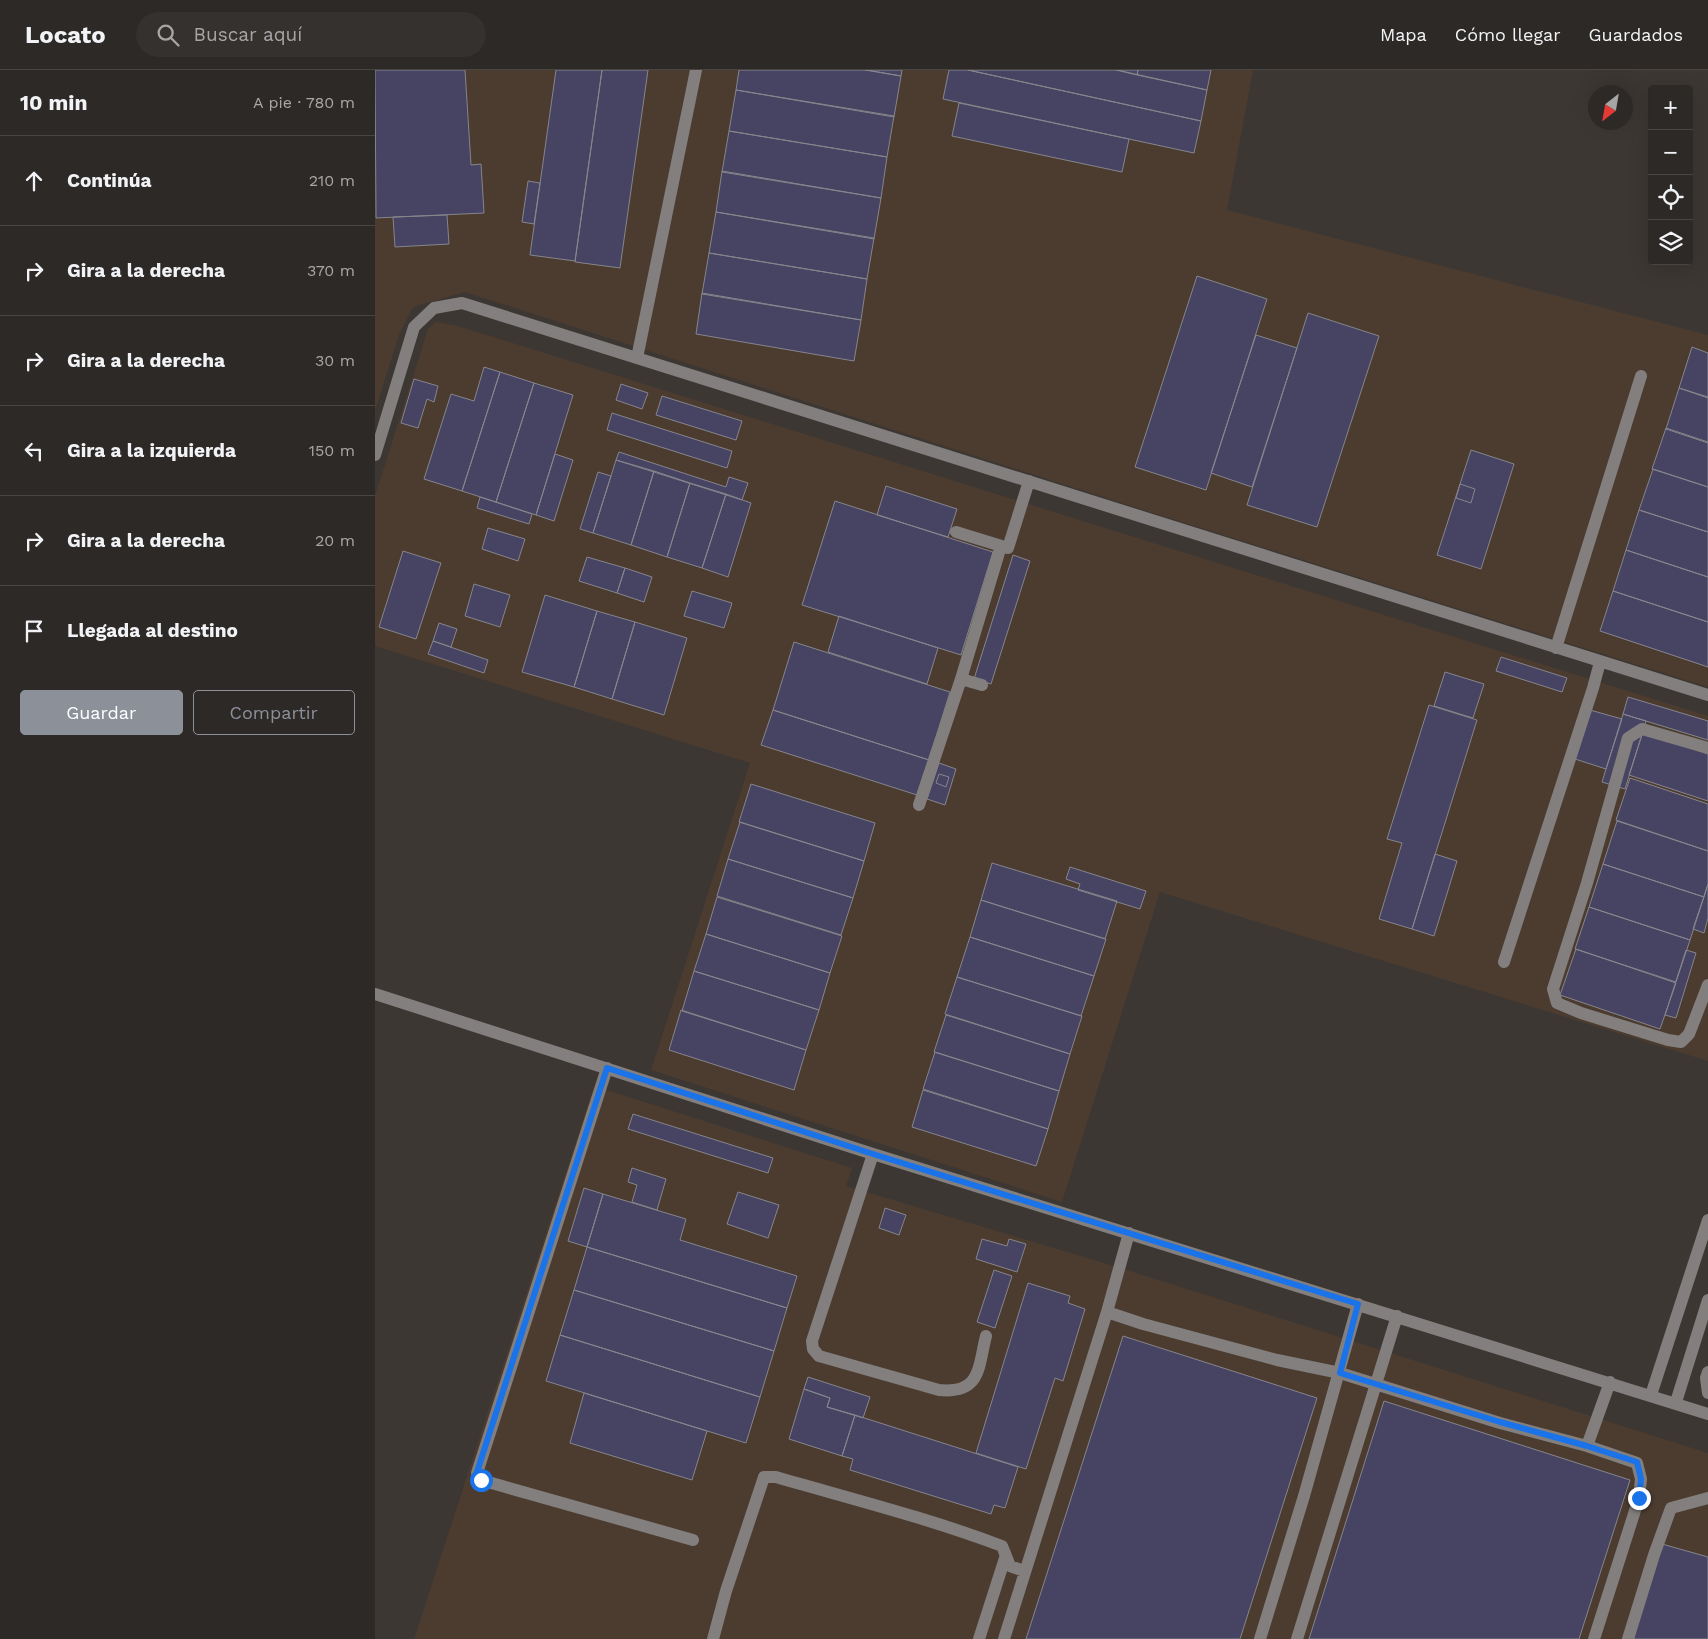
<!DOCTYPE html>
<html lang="es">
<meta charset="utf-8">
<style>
:root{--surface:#2d2926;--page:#35312e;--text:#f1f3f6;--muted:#a7a6a7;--line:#484543;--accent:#8c9099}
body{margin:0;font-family:"Work Sans",sans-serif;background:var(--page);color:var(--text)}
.controls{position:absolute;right:15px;top:15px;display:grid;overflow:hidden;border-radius:5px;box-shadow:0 5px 20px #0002}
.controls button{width:45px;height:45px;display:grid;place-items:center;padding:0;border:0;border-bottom:1px solid var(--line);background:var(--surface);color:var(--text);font:25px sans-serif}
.compass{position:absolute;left:1213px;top:15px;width:45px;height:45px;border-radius:50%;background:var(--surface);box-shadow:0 5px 20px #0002;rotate:211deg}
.stop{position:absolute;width:15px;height:15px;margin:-11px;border:4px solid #1a73e8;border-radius:50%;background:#fff}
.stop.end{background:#1a73e8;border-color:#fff;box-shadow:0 1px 5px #0008}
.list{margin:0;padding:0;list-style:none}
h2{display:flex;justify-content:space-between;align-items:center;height:65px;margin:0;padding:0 20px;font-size:21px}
h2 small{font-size:16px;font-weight:400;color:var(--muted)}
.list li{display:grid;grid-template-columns:32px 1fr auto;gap:15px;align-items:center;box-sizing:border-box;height:90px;padding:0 20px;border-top:1px solid var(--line)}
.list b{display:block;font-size:19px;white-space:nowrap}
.list em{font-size:16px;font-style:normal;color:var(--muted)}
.actions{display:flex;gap:10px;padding:15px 20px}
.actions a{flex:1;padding:11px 0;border:1px solid var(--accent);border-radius:5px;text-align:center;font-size:18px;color:var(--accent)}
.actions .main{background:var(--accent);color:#fff}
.icon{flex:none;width:28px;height:28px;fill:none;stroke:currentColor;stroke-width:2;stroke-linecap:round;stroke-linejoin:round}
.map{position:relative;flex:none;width:1333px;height:1569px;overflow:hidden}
header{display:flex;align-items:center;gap:30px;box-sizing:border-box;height:70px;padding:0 25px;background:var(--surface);border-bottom:1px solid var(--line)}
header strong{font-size:24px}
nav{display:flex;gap:28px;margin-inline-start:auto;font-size:18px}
.search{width:350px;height:45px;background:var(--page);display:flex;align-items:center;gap:12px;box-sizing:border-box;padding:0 18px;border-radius:28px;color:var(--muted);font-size:19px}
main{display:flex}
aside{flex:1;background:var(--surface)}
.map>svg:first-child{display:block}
</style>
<header>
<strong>Locato</strong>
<div class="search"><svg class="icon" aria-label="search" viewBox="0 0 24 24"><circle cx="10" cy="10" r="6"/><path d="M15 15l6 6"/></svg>Buscar aquí</div>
<nav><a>Mapa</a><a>Cómo llegar</a><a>Guardados</a></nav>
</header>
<main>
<aside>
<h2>10 min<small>A pie · 780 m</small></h2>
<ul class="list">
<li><svg class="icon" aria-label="ahead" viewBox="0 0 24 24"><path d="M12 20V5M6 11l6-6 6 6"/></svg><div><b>Continúa</b></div><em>210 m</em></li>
<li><svg class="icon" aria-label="right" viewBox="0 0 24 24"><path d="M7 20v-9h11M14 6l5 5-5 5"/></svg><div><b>Gira a la derecha</b></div><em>370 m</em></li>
<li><svg class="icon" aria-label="right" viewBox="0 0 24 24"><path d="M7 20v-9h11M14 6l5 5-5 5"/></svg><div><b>Gira a la derecha</b></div><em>30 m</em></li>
<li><svg class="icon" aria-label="left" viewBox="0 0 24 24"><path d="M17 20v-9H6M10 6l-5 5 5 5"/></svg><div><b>Gira a la izquierda</b></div><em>150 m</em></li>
<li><svg class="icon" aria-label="right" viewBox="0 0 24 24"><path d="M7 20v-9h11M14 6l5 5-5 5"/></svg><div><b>Gira a la derecha</b></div><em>20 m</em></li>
<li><svg class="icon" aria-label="arrive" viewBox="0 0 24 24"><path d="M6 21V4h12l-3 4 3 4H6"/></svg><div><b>Llegada al destino</b></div></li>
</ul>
<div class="actions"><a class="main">Guardar</a><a>Compartir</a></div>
</aside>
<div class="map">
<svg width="1333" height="1569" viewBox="0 0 1333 1569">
<rect width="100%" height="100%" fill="#3c3733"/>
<path fill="#4c3c30" d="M0 0H878L852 140 1333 265V617L756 436 90 222 38 237 24 265 0 341Z
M60 252 83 256 1333 646V991L785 822 687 1132 276 1000 375 693 0 576V426L53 259Z
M219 1016 477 1098 471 1116 739 1196 1333 1383V1569H39Z"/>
<path fill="#464462" stroke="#86858c" d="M0 0H90L96 95 106 94 109 143 1 148Z
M181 0H227L200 191 155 185Z
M227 0H273L245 198 200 192Z
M364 0H492L526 6 519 47 361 20Z
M490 0H527L526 6Z
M574 0H593L826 51 819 83 568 29Z
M593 0H742L832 20 826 51Z
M741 0H763L762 5Z
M763 0H836L832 20 762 5Z
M361 20 519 46 512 87 354 61Z
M584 33 754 69 747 102 577 66Z
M354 61 512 87 506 128 347 102Z
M347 101 506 128 499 169 341 142Z
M153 111 165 113 159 154 147 152Z
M341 142 499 168 492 209 334 183Z
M72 145 74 174 20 177 18 147Z
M334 183 492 209 486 250 327 224Z
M822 206 892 229 831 420 760 397Z
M327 223 486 250 479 291 321 264Z
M933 243 1004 266 942 457 872 435Z
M881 265 922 278 877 417 836 403Z
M1317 277 1333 283V328L1304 318Z
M109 297 125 302 87 421 49 409 76 324 99 331Z
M125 302 159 313 121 432 87 421Z
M39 309 63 316 59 332 52 329 43 358 26 353Z
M159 313 198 325 161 445 121 432Z
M246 314 273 323 267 339 241 330Z
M1304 318 1333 327V373L1291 359Z
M287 326 367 351 361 370 281 345Z
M237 343 357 381 352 398 232 360Z
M1291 358 1333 372V417L1277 399Z
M1096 380 1139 394 1106 499 1062 485Z
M244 382 351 417 354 407 373 413 367 430 241 390Z
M180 384 198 390 179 451 161 445Z
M241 390 279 401 256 475 218 463Z
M1278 399 1333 417V462L1264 440Z
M279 401 315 413 292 487 256 475Z
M223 402 236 406 218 463 205 459Z
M315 413 351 424 327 498 292 487Z
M1085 414 1100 419 1096 433 1081 428Z
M511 416 582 439 573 467 502 445Z
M351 424 376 433 353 507 327 498Z
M105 427 157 444 154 454 102 438Z
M460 431 618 482 586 585 427 535Z
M1264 440 1333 462V507L1251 480Z
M113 458 150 469 143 491 107 479Z
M1251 480 1333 507V552L1238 521Z
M28 481 66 493 41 569 4 557Z
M638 485 655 491 616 614 599 609Z
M212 487 250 498 242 523 204 511Z
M250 498 277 507 269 532 242 523Z
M99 514 135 525 125 557 90 546Z
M317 521 357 533 349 558 309 546Z
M1238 521 1333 552V597L1225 561Z
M170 525 222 541 199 617 147 602Z
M222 541 260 552 237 629 199 617Z
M464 546 563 578 552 614 453 582Z
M260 552 312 568 289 645 237 629Z
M64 553 82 559 76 577 58 571Z
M58 571 113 590 109 603 53 584Z
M419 572 575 622 554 690 398 640Z
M1126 587 1192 608 1187 622 1121 601Z
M1070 602 1109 614 1098 648 1059 636Z
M1253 627 1333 651V670L1248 644Z
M1054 635 1102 650 1037 859 1004 849 1027 773 1012 769Z
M398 640 554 690 542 725 386 675Z
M1215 640 1247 649 1231 699 1200 689Z
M1248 644 1271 651 1250 719 1227 712Z
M1268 662 1333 684V731L1254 705Z
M564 693 581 699 570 735 552 729Z
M564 704 574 707 571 717 561 713Z
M1255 708 1333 734V781L1241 750Z
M376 714 500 753 489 791 364 752Z
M1242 751 1333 781V814L1329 827 1228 794Z
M365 752 489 791 478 828 353 789Z
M1060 784 1082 791 1059 866 1037 859Z
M353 789 478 828 466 865 342 826Z
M617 793 742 831 730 869 606 830Z
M1228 794 1329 827 1315 870 1214 837Z
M695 797 771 821 765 839 703 820 705 814 691 809Z
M1333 814V848L1329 863 1318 859Z
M342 827 467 866 455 903 331 864Z
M606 830 731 869 719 906 595 867Z
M1214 837 1315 870 1301 912 1200 879Z
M331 864 455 903 444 940 319 901Z
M595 867 719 906 706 946 582 907Z
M1201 879 1301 913 1285 959 1185 925Z
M1311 880 1321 883 1301 948 1290 945Z
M319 901 444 940 431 980 307 941Z
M582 907 707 946 695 984 570 944Z
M306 940 431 980 419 1020 294 980Z
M571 945 695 984 684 1021 559 982Z
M560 982 684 1021 673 1059 548 1019Z
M548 1020 673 1059 661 1096 537 1057Z
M258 1044 398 1088 393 1103 253 1059Z
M257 1098 291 1109 282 1140 257 1132 262 1115 253 1112Z
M209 1118 228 1124 212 1177 193 1171Z
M363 1122 404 1135 393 1168 352 1154Z
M228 1124 311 1149 305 1170 422 1206 412 1238 212 1177Z
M510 1138 531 1145 524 1165 504 1158Z
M607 1169 632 1176 634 1169 651 1174 642 1202 601 1189Z
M212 1177 412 1238 399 1281 199 1220Z
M619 1200 637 1206 620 1258 602 1252Z
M653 1213 695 1226 693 1233 710 1239 688 1311 680 1308 651 1399 601 1383Z
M199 1220 399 1281 385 1327 185 1265Z
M185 1265 385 1327 371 1373 171 1311Z
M748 1266 942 1328 865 1569H651Z
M433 1307 495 1327 488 1348 452 1337 455 1328 429 1319Z
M429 1319 455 1328 452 1337 480 1345 467 1386 414 1369Z
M209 1323 332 1361 317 1410 195 1373Z
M1009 1331 1255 1410 1204 1569H934Z
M480 1345 643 1397 630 1438 619 1435 616 1444 475 1400 478 1389 467 1386Z
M1287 1474 1333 1487V1569H1258Z"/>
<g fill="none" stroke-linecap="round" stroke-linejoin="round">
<path stroke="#827f7e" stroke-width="12" d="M262 288 321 0
M0 385 39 257 59 238 87 233 1333 625
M581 462 633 478 654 411
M1181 578 1266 306
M586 609 607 615
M1333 678 1267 659 1253 668 1212 813 1178 919 1182 933 1206 943 1293 970 1306 972 1314 964 1333 915
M544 735 586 609 626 476
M1129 892 1218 618 1225 592
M0 924 498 1084 1333 1344
M232 998 102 1403 106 1410 318 1470
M498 1084 437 1271 438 1279 444 1286 564 1320C606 1324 603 1298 611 1266
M732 1242 754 1163
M1333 1302 1331 1308 1333 1323
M1276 1325 1333 1150
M1301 1332 1333 1230
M1212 1376 1262 1393 1266 1409 1264 1428 1219 1569
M338 1569 351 1521 389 1407H401C477 1429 553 1448 627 1476L635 1496 649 1501
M604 1569 630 1488
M629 1569 732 1242 768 1254 902 1290 965 1303 1125 1353 1212 1376 1235 1312
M885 1569 929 1426 983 1234
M922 1569 1022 1246
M1253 1569 1279 1485 1296 1438 1333 1428"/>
</g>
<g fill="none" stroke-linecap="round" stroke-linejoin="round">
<path stroke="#1a73e8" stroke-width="6" d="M106 1410 102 1402 232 998 498 1084 983 1234 965 1303 1125 1352 1212 1376 1262 1392 1266 1409 1264 1428"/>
</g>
</svg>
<div class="controls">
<button>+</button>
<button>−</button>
<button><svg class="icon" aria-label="locate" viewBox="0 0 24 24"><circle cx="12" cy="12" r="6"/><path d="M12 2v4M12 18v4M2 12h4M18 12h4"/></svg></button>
<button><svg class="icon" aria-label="layers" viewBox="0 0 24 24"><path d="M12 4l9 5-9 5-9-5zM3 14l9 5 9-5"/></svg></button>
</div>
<svg class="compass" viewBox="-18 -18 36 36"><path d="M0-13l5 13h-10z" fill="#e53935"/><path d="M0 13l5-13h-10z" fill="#a7a6a7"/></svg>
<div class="stop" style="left:106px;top:1410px"></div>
<div class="stop end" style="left:1264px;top:1428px"></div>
</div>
</main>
